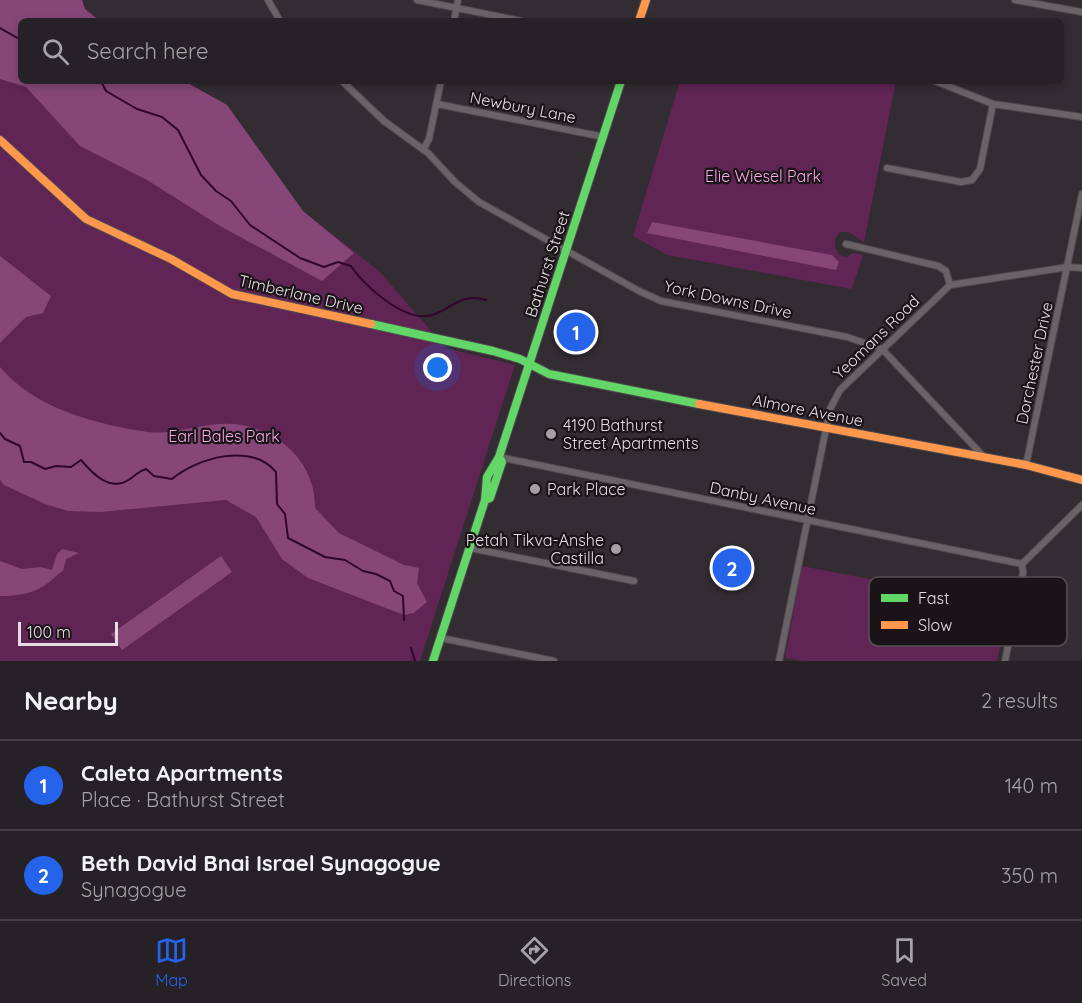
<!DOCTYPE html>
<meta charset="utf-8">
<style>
:root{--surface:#262126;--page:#322e32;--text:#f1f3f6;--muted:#a4a3a7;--line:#423e43;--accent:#2563eb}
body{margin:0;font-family:Quicksand,sans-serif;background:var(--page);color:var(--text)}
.scale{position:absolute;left:18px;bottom:15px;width:100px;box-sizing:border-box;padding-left:6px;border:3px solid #e5dde3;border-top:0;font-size:16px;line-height:21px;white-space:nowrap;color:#e5dde3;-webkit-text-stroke:4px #1a1418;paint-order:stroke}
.you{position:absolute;left:438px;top:368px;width:21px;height:21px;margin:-15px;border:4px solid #fff;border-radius:50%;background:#1a73e8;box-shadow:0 0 0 9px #1a73e833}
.badge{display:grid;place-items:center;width:39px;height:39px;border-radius:50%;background:var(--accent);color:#fff;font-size:20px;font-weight:700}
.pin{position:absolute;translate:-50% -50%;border:3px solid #fff;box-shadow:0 2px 6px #0006}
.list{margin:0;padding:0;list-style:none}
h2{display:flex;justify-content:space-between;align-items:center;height:78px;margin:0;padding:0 24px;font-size:26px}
h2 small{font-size:20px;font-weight:400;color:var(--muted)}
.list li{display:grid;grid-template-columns:39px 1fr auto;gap:18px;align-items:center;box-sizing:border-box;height:90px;padding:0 24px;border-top:2px solid var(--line)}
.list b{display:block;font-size:22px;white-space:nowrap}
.list p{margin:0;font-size:20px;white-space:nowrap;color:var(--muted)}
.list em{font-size:20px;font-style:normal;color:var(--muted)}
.icon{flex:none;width:33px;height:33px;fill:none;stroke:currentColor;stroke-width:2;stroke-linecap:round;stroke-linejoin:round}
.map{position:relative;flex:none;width:1082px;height:661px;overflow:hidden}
.search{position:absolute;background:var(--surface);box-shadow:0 3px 9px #0003;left:18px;right:18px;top:18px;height:66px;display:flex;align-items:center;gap:15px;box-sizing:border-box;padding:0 21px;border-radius:9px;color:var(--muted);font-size:22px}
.sheet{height:258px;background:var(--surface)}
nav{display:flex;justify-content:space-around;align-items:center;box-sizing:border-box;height:84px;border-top:2px solid var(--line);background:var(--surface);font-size:16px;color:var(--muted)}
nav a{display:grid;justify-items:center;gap:3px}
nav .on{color:var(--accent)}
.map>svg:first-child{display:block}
</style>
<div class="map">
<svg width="1082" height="661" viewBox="0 0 1082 661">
<rect width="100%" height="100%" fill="#332c32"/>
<path fill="#602455" d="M0 0H82L85 9 100 21H21V81H184L227 105 303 211 379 271 446 348 515 365 420 661H0Z
M680 81H896L864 242 849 232H840L835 239V247L839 255 846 257 853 253 863 255 852 289 667 255 633 236Z
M802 566 1008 606 997 661H803L785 658Z"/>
<path fill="#864778" d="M0 0H82L85 9 100 21H21V81H184L227 105 303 211 354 253 322 281 220 226 147 180 80 146 26 87 0 79Z
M652 222 832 255 839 262 836 270 647 233Z
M0 256 51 296 43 313 26 317 0 343Z
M0 367C35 409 96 424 148 432 171 435 198 425 221 424 270 421 316 458 315 508L339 533 404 565 419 568 417 583 427 602 414 613 404 615 308 578 282 559 256 517 226 500 100 512 68 511 45 504 4 485 0 480Z
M62 549 79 553 66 559 63 571C56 575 54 579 48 583 34 594 17 596 0 596V561L22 569 41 567 52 570 57 554Z
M221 556 232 572 122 650 111 634Z"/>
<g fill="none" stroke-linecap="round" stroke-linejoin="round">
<path stroke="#33042c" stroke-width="2" d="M0 28 21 40
M101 81 106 91 137 109 162 117 178 130 201 175 216 191 231 201 250 225 300 258 324 267 338 262 351 266C364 286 408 326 435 314 454 306 464 293 486 300
M0 433 5 439 20 446 24 462H31L45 469 56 466 71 467 81 460C92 473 110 493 130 479 136 475 138 471 146 469L154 476 172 479C197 458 251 442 276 472L277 504 285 514 288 538 325 557 345 560 363 571 376 574 390 581 394 591 403 596 404 620
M411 648 415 661"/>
<g stroke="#4f4a4e" stroke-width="8">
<path id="street" d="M268 0 280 21
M417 0 521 21
M1015 0 1082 12
M454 21 458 0
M342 81 384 121 428 153 455 182 479 202 639 291 661 301 847 337 882 349 985 458
M935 81 993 104 1082 117
M437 104 604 137
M423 150 429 139 441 81
M887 168 961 182 972 180 980 169 993 104
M846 244 938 266 946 271 950 285
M499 457 1022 564
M1026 465 1082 194
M470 548 634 581
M1022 564 1082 505
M441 638 554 661
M779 661 830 409 840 390 950 285 1068 267 1082 268
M1005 661 1023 573 1022 564"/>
</g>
<g stroke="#4f4a4e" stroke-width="10">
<path id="fast" d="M371 324 493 351 520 359 549 374 699 404
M485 500 490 498 502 462 499 457
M433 661 485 500 487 477 499 457 621 81"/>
</g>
<g stroke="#4f4a4e" stroke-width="10">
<path id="slow" d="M639 21 646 0
M0 140 86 219 171 259 232 294 371 324
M699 404 1026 465 1082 480"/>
</g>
<use href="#street" stroke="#696368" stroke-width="6"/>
<use href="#fast" stroke="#63d668" stroke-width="8"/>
<use href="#slow" stroke="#ff974d" stroke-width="8"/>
</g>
<g fill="#a79fa5" stroke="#1a1418" stroke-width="2">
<circle cx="551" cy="434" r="6"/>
<circle cx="535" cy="489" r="6"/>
<circle cx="616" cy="549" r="6"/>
</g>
<g text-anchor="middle" stroke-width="4.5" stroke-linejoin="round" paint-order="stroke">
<g font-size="16" fill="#e5dde3" stroke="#1a1418">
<text transform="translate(523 107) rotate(11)" y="6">Newbury Lane</text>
<text transform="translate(547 264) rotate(-72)" y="6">Bathurst Street</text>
<text transform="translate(301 294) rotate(13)" y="6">Timberlane Drive</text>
<text transform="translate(728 299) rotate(12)" y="6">York Downs Drive</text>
<text transform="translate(876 337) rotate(-44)" y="6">Yeomans Road</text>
<text transform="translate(1034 363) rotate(-78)" y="6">Dorchester Drive</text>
<text transform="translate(808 410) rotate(11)" y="6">Almore Avenue</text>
<text transform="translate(763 498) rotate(12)" y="6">Danby Avenue</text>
</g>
<g font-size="16" fill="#f8a8e4" stroke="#1a1418">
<text x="763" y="182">Elie Wiesel Park</text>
<text x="224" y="442">Earl Bales Park</text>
</g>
<g font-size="16" fill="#e5dde3" stroke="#1a1418" text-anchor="start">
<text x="563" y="431">4190 Bathurst<tspan x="563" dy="18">Street Apartments</tspan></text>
<text x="547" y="495">Park Place</text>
<text x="604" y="546" text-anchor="end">Petah Tikva-Anshe<tspan x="604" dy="18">Castilla</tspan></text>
</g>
</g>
<rect x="869" y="577" width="198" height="69" rx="9" fill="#1a1418" stroke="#575055" stroke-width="1.5"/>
<rect x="881" y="594" width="27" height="8" fill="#63d668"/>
<rect x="881" y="621" width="27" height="8" fill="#ff974d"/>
<g font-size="16" fill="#e5dde3">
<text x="918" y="604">Fast</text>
<text x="918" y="631">Slow</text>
</g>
</svg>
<div class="scale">100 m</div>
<div class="you"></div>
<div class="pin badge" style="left:576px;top:332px">1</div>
<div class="pin badge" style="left:732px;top:568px">2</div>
<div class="search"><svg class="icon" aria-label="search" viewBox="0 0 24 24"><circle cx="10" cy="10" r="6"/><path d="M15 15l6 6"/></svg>Search here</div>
</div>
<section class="sheet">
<h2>Nearby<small>2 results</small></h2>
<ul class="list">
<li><span class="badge">1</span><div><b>Caleta Apartments</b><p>Place · Bathurst Street</p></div><em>140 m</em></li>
<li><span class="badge">2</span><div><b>Beth David Bnai Israel Synagogue</b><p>Synagogue</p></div><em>350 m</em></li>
</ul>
</section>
<nav>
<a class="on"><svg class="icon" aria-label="map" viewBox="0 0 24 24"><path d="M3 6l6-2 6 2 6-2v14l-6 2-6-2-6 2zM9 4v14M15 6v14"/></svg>Map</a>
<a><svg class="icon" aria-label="directions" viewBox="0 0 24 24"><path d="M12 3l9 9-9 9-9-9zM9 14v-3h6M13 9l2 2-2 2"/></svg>Directions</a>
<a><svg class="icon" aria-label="saved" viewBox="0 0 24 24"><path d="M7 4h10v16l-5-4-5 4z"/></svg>Saved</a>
</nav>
